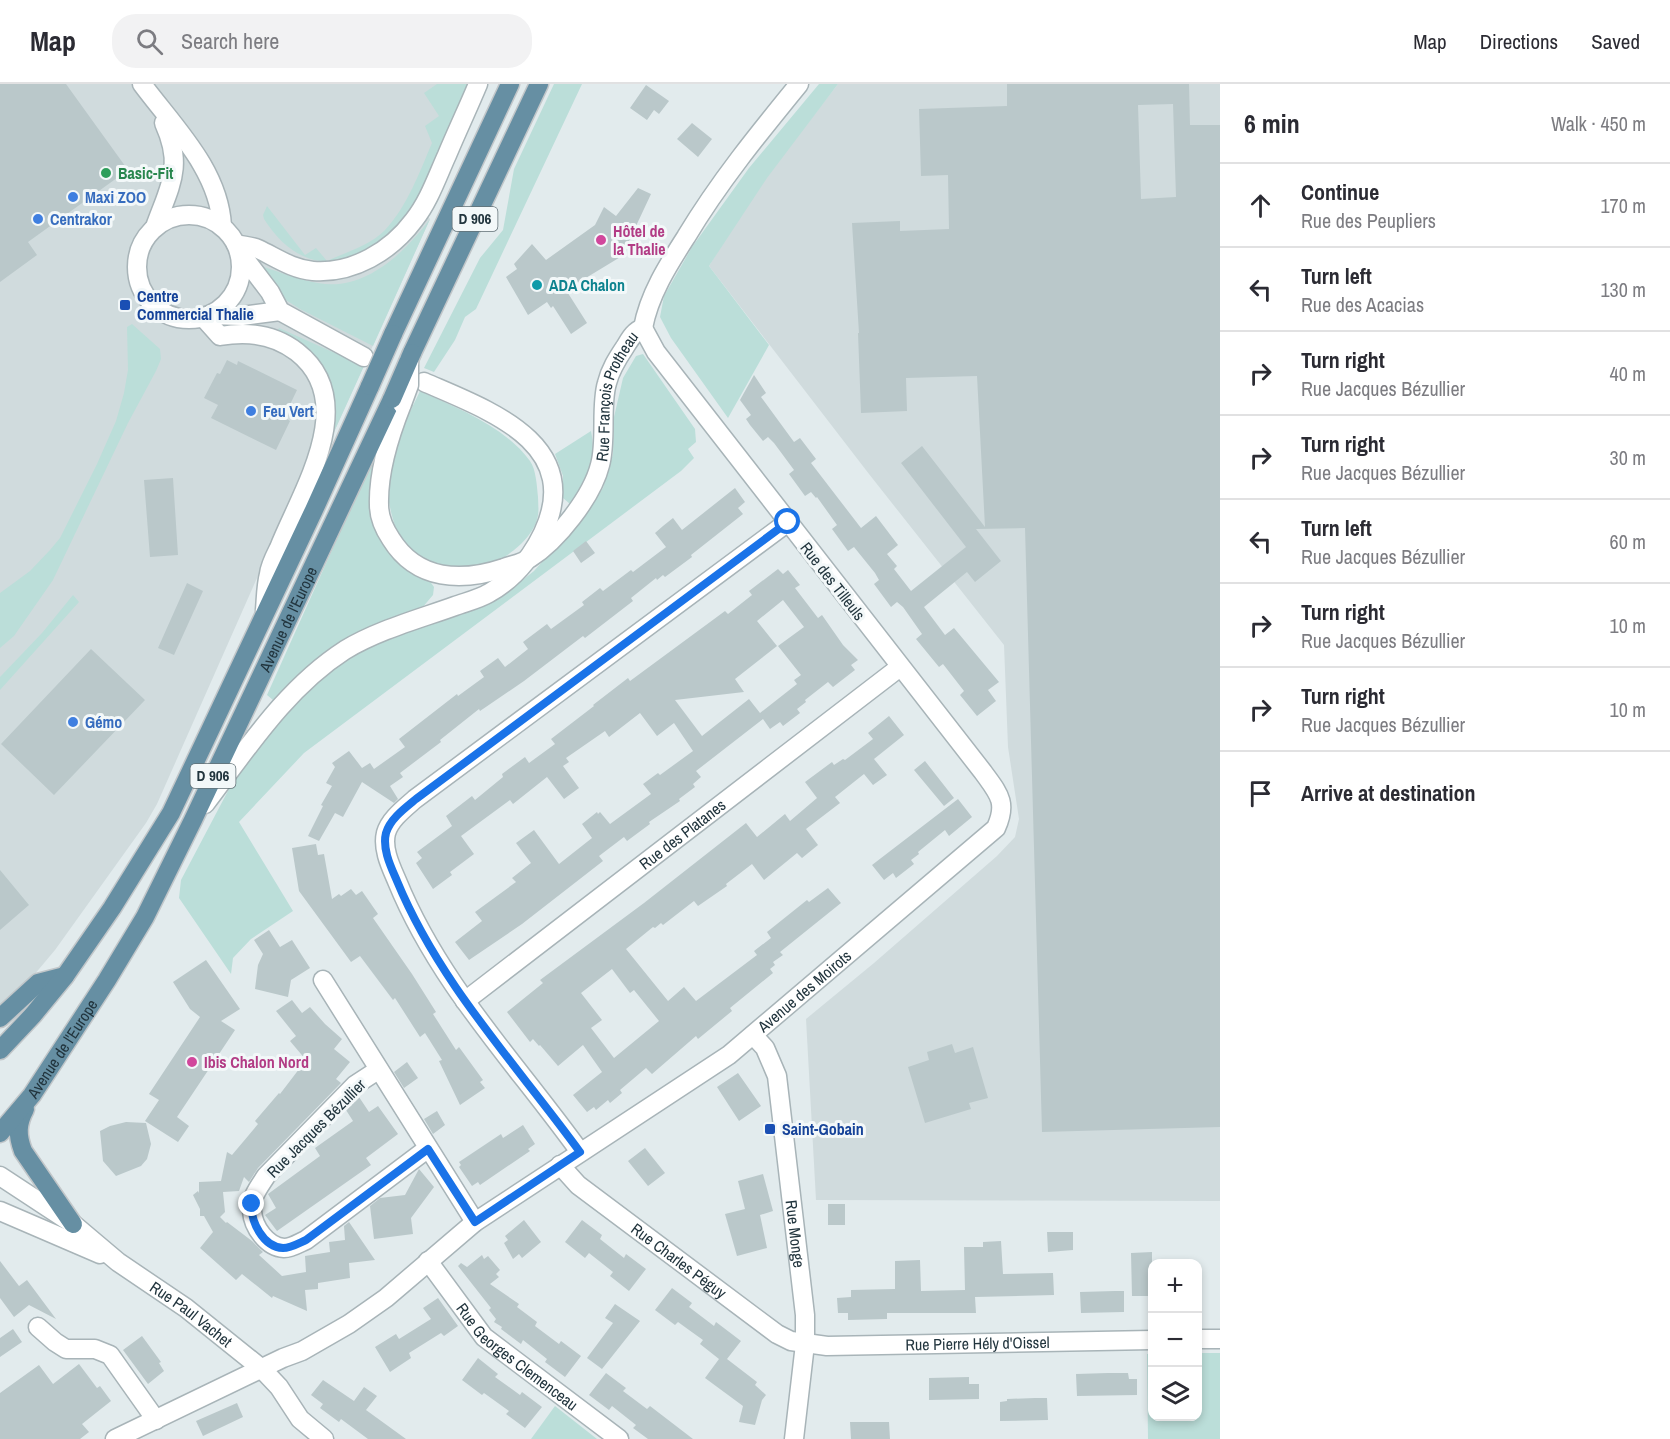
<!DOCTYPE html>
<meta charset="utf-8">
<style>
:root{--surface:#fff;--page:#f2f2f3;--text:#2b2b33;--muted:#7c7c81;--line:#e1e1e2}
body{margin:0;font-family:"Archivo Narrow",sans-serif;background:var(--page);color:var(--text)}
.controls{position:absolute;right:18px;bottom:18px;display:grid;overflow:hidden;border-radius:12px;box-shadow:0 3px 9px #0003}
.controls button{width:54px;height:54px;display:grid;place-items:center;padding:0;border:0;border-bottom:2px solid var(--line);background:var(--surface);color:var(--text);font:30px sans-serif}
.stop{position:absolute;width:18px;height:18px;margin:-14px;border:4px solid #1a73e8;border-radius:50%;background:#fff}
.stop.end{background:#1a73e8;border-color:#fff;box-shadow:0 2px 6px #0008}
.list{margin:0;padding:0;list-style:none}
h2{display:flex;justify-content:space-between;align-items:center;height:78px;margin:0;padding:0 24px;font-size:26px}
h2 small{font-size:20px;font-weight:400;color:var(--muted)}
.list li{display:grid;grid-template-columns:39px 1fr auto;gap:18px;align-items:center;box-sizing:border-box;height:84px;padding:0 24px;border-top:2px solid var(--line)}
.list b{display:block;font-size:22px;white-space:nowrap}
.list p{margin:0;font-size:20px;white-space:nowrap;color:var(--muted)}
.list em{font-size:20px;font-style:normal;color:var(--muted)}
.icon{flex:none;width:33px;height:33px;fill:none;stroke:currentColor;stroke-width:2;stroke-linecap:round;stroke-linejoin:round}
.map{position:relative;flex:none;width:1220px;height:1355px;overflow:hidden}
header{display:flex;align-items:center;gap:36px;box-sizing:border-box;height:84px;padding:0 30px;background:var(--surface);border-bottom:2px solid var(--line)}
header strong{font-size:28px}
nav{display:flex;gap:33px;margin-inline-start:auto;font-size:21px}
.search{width:420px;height:54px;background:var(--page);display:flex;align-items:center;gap:15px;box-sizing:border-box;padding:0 21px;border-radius:24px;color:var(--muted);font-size:22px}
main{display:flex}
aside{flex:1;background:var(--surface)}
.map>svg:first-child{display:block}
</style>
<header>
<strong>Map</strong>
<div class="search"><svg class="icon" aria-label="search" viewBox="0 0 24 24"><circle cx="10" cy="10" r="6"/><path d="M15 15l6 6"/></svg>Search here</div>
<nav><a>Map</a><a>Directions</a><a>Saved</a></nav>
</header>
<main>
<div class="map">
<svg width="1220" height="1355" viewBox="0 0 1220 1355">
<rect width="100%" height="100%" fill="#e2ebed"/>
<path fill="#d0dbdd" d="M0 0H475L418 121 430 135 334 348 268 469 157 720 146 739 55 866 18 910 0 926Z
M838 0H1220V1117L816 1116 806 935 874 879 997 772 1015 753 1019 735 1008 663 1004 561 869 390 709 182 754 108Z"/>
<path fill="#bbded9" d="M437 0H472C460 28 447 56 434 84 429 97 424 111 417 122 410 134 398 143 388 152 343 190 297 187 264 135L263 131 267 122 305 171 316 164 327 177C346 168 371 161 385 146 407 123 420 87 432 59L425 42 439 32 424 9Z
M554 0H582L476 225 465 233 455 256 434 288 424 284 480 174 503 146 514 85Z
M819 0H838L767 94 709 182 769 261 728 334 671 254 660 233 664 212 692 163 749 84Z
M430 135 373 262 300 225 278 211 262 188 264 183C282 189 300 196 318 199 365 208 405 168 430 135Z
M132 240 160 265 161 275 156 287 128 339 53 496 14 552 0 564V509L30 487 50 466 60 454 97 380 116 337 124 309 128 286 127 243Z
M279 244 364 282 334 348C333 320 331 289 309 269 300 260 287 255 277 248Z
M643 270 695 345 696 358 688 365 694 374 681 387 304 669 239 738 293 827 251 855 233 874 231 890 179 814 181 796 239 686 284 627 342 578 364 564 480 522 515 502 534 487 583 432 603 404 613 370 614 333 623 294 636 272Z
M420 307C459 325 504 342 530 377 536 385 537 403 538 413 538 419 539 425 538 431 535 455 499 482 476 484 456 486 431 482 414 471 396 459 388 421 387 401 387 369 407 335 420 307Z
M591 347C597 375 587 398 570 420L563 414V392L555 370Z
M376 368 373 407 376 443 429 496 434 503 433 511 422 524 309 584 273 616 267 611Z
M73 511 79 518 0 606V593L42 549Z
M1198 1269H1220V1355H1148L1147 1270H1152V1332H1198Z
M555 1322 597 1355H531Z"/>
<path fill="#bac8ca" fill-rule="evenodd" d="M0 0H66L128 86 28 158 37 171 0 198Z
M1007 0H1189L1190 41H1220V1043L1042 1048 1025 444 976 445 1001 477 975 498 967 488 924 523 945 551 954 544 999 598 988 606 996 617 977 632 960 611 964 607 943 580 939 583 916 555 922 550 903 523 897 518 891 523 874 500 879 496 875 489 854 463 848 467 832 445 837 441 817 413 816 414 811 408 805 412 789 390 794 386 774 359 768 353 763 357 750 341 746 335 751 331 740 316 754 291 766 309 761 313 794 358 800 354 816 375 811 379 861 444 876 432 898 461 887 470 897 482 894 485 911 507 966 463 901 379 922 362 985 443 977 292 906 294 907 327 861 329 858 249H859L852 139 900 137V147L949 145 948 91 921 92 919 25 1007 22ZM1173 20 1176 113 1141 115 1138 21Z
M646 1 669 17 659 30 654 26 647 36 630 24Z
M692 39 712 55 698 73 677 55Z
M638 104 651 110 622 172 566 206 587 239 571 250 553 222 551 224 547 218 528 231 506 193 517 185 514 180 532 160 546 176 595 141 604 123 616 132Z
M227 276 237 281 238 277 297 306 284 333 290 337 276 366 211 334 218 321 204 314 217 289 220 290Z
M173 394 178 471 150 473 144 396Z
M735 404 745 418 738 424 743 430 691 471 692 473 665 493 663 491 657 496 656 494 631 514 633 517 585 554 583 552 524 597 480 627 479 625 440 656 441 658 400 689 403 693 390 702 398 715 394 719 362 698 343 733 335 729 319 757 308 752 323 722 321 721 332 702 326 699 335 683 332 679 349 667 362 684 370 679 374 685 405 663 399 655 457 610 458 612 484 593 480 587 498 574 505 583 528 565 523 558 547 540 551 545 584 521 582 518 600 504 603 507 631 486 633 488 666 463 655 449 663 442 673 434 682 446Z
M586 457 595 469 581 479 573 467Z
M778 485 783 490 788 486 800 501 795 504 818 534 822 531 843 561 858 576 851 581 855 586 833 603 828 598 805 616 806 618 797 625 800 629 783 642 780 638 770 645 763 635 696 687 701 693 693 700 695 703 679 715 680 717 649 738 650 740 627 757 624 753 599 772 603 777 522 840 469 876 455 858 482 837 475 828 516 798 512 794 531 779 516 759 534 746 559 780 592 754 582 740 597 728 598 730 600 728 610 740 651 710 643 700 658 689 660 691 693 667 674 639 657 652 640 629 609 653 605 647 566 674 569 678 563 682 579 704 564 715 547 693 513 720 510 716 461 752 474 770 450 788 452 791 433 805 416 779 422 774 417 768 452 742 446 732 472 712 475 716 503 693 502 690 525 673 529 679 555 660 551 655 594 622 593 621 628 594 630 597 725 527 728 530 752 511 749 507ZM783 516 804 543 778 562 801 591 794 596 797 600 760 629 749 615 702 652 675 616 744 608 735 595 777 562 757 537Z
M187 499 203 507 174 571 158 564Z
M91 565 145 616 54 711 1 660Z
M889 632 904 651 874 675 887 691 873 701 864 690 835 713 840 719 806 745 818 761 802 774 797 769 764 796 752 780 726 800 727 802 698 822 694 817 663 841 661 839 655 844 653 843 626 865 668 917 684 903 696 917 757 871 754 867 771 854 767 848 807 816 809 818 828 804 841 819 780 868 783 871 773 878 775 881 770 885 773 889 730 924 732 927 698 955 696 952 652 990 646 984 620 1006 622 1009 610 1019 608 1016 596 1026 594 1023 587 1028 573 1011 602 988 583 961 558 982 540 961 539 962 533 955 530 958 507 928 543 899 540 896 644 819 746 739 757 753 785 730 790 737 817 714 805 698 832 678 834 681 843 675 845 676 873 655 868 649ZM612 885 630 909 634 906 659 937 614 974 591 944 602 936 581 909Z
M925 677 954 714 944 722 914 686Z
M958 715 972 733 949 752 945 746 918 768 919 770 911 776 914 780 896 794 893 789 884 796 872 781Z
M316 760 318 771 324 770 332 815 339 810 341 812 351 805 356 811 362 807 378 830 373 834 412 890 436 928 433 930 456 966 459 963 483 996 480 998 485 1004 460 1021 439 977 442 976 425 949 420 953 395 914 393 916 360 872 351 878 299 807 292 764Z
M0 786 29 821 0 846Z
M269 846 280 863 292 856 310 884 291 896 288 913 255 905 258 881 263 870 254 856Z
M206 876 240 925 221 937 235 946 177 1033 189 1042 178 1058 145 1037 159 1016 149 1010 200 933 190 925 173 898Z
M292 916 302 929 310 923 325 940 342 955 334 965 350 978 336 995 341 999 258 1084 249 1098 244 1093 239 1107 223 1108 225 1128 220 1133 226 1139 227 1138 252 1157 263 1168 259 1171 282 1192 306 1188 305 1172 330 1168 329 1158 345 1156 344 1142 349 1138 375 1176 349 1179 350 1194 318 1199V1205L305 1206 307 1227 273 1212 272 1214 242 1190 236 1196 200 1164 213 1148 204 1132H200V1125L193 1111 198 1107 199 1109V1098L221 1097 227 1068 232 1071 258 1040 255 1037 279 1009 280 1010 306 976 290 957 296 952 276 927Z
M952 960 955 969 973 963 988 1014 969 1019 971 1025 925 1039 908 983 929 976 927 968Z
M407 978 418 994 404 1004 394 988Z
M738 989 761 1022 739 1037 717 1003Z
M359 1013 369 1028 378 1022 398 1050 366 1074 371 1081 277 1147 265 1131 276 1124 268 1110 320 1072 315 1064 353 1037 346 1026Z
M437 1027 445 1041 433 1050 424 1035Z
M126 1038 146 1039 151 1060 147 1075 141 1082 116 1092 103 1077 100 1047 110 1042Z
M523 1041 535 1060 528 1065 530 1067 480 1101 478 1098 472 1102 459 1083 461 1081 459 1078 501 1050 503 1054Z
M645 1064 665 1089 648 1102 628 1077Z
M419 1085 434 1103 411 1134 413 1150 374 1155 370 1122 380 1114 405 1111Z
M763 1090 773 1127 760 1131 767 1164 737 1172 725 1130 745 1125 738 1097Z
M828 1120H845V1141H828Z
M524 1136 541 1158 522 1174 519 1170 513 1175 504 1159 508 1156 505 1152Z
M582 1136 602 1151 600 1155 624 1174 626 1170 646 1185 629 1207 610 1192 613 1188 589 1169 585 1174 565 1158Z
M1047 1148H1073V1166L1048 1168Z
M1001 1157 1003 1190 1053 1189 1054 1211 975 1213 976 1229H887V1235L848 1236V1229H838L837 1214 851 1213V1206L895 1205V1177L920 1176 921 1207 965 1206 964 1163H983V1158Z
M1152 1168V1212H1132L1131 1169Z
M482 1171 484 1175 488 1172 500 1186 496 1190 499 1193 490 1200 519 1220 517 1223 537 1238 535 1242 559 1260 561 1257 581 1272 565 1293 545 1278 547 1275 523 1256 521 1260 501 1245 502 1243 494 1238 496 1235 489 1226 491 1224 458 1182 461 1179 467 1183Z
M0 1177 19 1202 27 1196 56 1235 29 1221 14 1233 0 1214Z
M672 1204 692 1219 689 1223 714 1242 716 1238 741 1257 727 1275 757 1298 755 1301 766 1311 762 1316 755 1341 739 1338 743 1322 705 1294 719 1275 700 1260 703 1256 689 1246 678 1238 675 1241 655 1226Z
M1115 1207H1124V1228L1081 1229 1080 1208Z
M438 1214 458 1242 444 1252 441 1249 409 1269 411 1274 390 1288 375 1263 396 1250 399 1255 431 1235 423 1224Z
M615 1220 640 1237 602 1285 587 1274 613 1239 605 1234Z
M13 1245 22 1258 0 1273V1254Z
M142 1252 161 1278 159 1279 164 1287 148 1300 123 1266Z
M478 1274 498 1290 495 1293 520 1311 522 1308 542 1323 525 1344 506 1330 509 1327 484 1309 482 1311 462 1296Z
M79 1280 97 1304 100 1302 111 1317 82 1340 89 1348 80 1355H0V1309L39 1281 53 1300Z
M606 1289 626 1304 623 1307 647 1325 650 1322 693 1355H648L633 1344 636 1341 612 1322 609 1326 589 1311Z
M1108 1289H1128L1129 1295H1137V1311L1077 1312 1076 1290Z
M969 1293V1300H979V1315L929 1316V1294Z
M323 1296 354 1317 364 1303 377 1312 366 1326 406 1355H368L341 1335 339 1338 320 1324 323 1320 311 1311Z
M1035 1314H1047L1048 1336 1000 1337V1318L1007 1317V1315Z
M237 1319 243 1333 203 1352 196 1337Z
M850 1338H889L890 1355H851Z"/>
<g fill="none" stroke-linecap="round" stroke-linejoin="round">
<g stroke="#a8b4b8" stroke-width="21">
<g id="minor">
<path d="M142 0C174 43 219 86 222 142"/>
<circle cx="189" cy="183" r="52"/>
<path d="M155 143C170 101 184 83 164 39"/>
<path d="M236 160C243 162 252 162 258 165 277 174 292 185 313 187 353 190 391 167 414 136 429 117 437 93 447 71 457 47 468 24 478 0"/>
<path d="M239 167 270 208 280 227 364 273"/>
<path d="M210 231 242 232 280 227"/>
<path d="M203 233 220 252C248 247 274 250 297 268 361 318 301 408 279 464 275 472 270 481 269 490 266 501 266 514 265 526"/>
<path d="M643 244C649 211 668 181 686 153 719 98 759 49 799 0"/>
<path id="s1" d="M402 320C390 350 378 388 379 421 379 433 385 446 391 455 417 497 462 498 504 484 512 481 523 479 530 474 557 457 592 413 600 381 607 356 600 322 607 299 610 286 617 275 625 263 630 255 634 247 643 244"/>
<path d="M205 720C247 665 286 604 345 566 378 546 419 535 455 522 466 518 479 515 489 509 514 495 531 474 543 449 585 359 488 326 424 298"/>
<path d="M323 896 475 1138"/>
<path id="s2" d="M465 917 900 583"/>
<path id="s3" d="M753 951 765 964 777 992 805 1231V1260L794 1355"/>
<path d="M378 986 355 1001 266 1092C259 1103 250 1114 252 1127 253 1143 267 1163 284 1164 292 1164 299 1159 306 1156L427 1065"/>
<path d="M580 1068C516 979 439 900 397 797 391 783 382 765 386 749 390 735 405 724 415 715L788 438"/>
<path id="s4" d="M560 1081 578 1101 777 1250 791 1257 827 1262 1152 1256"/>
<path id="s5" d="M0 1092 73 1140 118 1178 186 1224 262 1285 279 1303 300 1335 324 1355"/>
<path d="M0 1127 100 1170"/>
<path id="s6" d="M428 1177 484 1253 619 1355"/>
<path d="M38 1243 55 1258 66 1265H95L110 1271 156 1336"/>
<path d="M1198 1255H1220"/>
<path id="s7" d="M115 1355 283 1274 302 1267 349 1240 386 1214 475 1138 729 971 996 744C1008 718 998 709 983 688L656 268 643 244"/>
</g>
</g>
<g stroke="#c1c6c9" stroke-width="21">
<g id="major">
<path d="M393 250 510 0"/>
<path d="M412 269 539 0"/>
<path d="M0 934 38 899 65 892"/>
<path d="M0 966 33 931 65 892 112 824 171 729 314 426 370 302"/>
<path d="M25 1025C17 1040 17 1051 23 1067L73 1140"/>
<path id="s8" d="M0 1049 32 1011 107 896 145 833 193 736 392 315"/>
</g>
</g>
<use href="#minor" stroke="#fff" stroke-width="18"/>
<use href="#major" stroke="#668fa3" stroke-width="18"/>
<g stroke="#a8b4b8" stroke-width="21" stroke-linecap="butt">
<path id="minor-bridge" d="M402 320 409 301V276"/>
</g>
<g stroke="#c1c6c9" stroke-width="21" stroke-linecap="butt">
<path id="major-bridge" d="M370 302 393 250
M392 315 412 269"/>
</g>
<use href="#minor-bridge" stroke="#fff" stroke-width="18"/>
<use href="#major-bridge" stroke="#668fa3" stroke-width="18"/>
</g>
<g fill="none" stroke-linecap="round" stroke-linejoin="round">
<path stroke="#1a73e8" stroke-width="8" d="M252 1120C250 1137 263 1163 283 1164 291 1164 299 1159 306 1156L428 1065 475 1138 580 1068C516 980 439 899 397 797 391 783 382 765 386 749 390 735 405 724 416 715L788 438"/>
</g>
<circle fill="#2e9e5b" stroke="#f3f8f9" stroke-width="2" cx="106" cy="89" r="6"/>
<g fill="#3f7fe0" stroke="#f3f8f9" stroke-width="2">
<circle cx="73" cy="113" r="6"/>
<circle cx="38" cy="135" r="6"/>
<circle cx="251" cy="327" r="6"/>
<circle cx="73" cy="638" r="6"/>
</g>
<g fill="#d1479c" stroke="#f3f8f9" stroke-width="2">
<circle cx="601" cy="156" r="6"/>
<circle cx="192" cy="978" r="6"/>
</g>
<circle fill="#0f9aa8" stroke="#f3f8f9" stroke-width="2" cx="537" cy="201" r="6"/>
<g fill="#1a4fb4" stroke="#f3f8f9" stroke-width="2">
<rect x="119" y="215" width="12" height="12" rx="3"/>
<rect x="764" y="1039" width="12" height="12" rx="3"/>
</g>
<g text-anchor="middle" stroke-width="6" stroke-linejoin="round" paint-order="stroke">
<g fill="#f3f8f9" stroke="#617076" stroke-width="1.5">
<rect x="452.5" y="123" width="45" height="24" rx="4.5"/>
<rect x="190.5" y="680" width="45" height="24" rx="4.5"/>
</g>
<g font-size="15" font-weight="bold" fill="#22353e">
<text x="475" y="140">D 906</text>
<text x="213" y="697">D 906</text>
</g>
<g font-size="16" font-weight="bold" fill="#27864d" stroke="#f3f8f9" text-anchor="start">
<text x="118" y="95">Basic-Fit</text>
</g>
<g font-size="16" font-weight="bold" fill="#366cbe" stroke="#f3f8f9" text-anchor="start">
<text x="85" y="119">Maxi ZOO</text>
<text x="50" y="141">Centrakor</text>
<text x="263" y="333">Feu Vert</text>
<text x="85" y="644">Gémo</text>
</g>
<g font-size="16" font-weight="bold" fill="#b23c85" stroke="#f3f8f9" text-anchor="start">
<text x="613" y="153">Hôtel de<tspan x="613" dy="18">la Thalie</tspan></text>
<text x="204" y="984">Ibis Chalon Nord</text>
</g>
<g font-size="16" font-weight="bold" fill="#0d838f" stroke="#f3f8f9" text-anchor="start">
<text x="549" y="207">ADA Chalon</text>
</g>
<g font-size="16" font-weight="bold" fill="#164399" stroke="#f3f8f9" text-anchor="start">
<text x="137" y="218">Centre<tspan x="137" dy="18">Commercial Thalie</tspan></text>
<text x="782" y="1051">Saint-Gobain</text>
</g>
<g font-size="16" fill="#22353e" stroke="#f3f8f9">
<text dy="6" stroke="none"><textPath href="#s1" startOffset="486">Rue François Protheau</textPath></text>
<text transform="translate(833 497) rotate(52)" y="6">Rue des Tilleuls</text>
<text dy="6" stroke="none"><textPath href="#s8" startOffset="591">Avenue de l'Europe</textPath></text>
<text dy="6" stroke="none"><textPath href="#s2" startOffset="274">Rue des Platanes</textPath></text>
<text dy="6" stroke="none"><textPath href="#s7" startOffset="826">Avenue des Moirots</textPath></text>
<text dy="6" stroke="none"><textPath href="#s8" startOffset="105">Avenue de l'Europe</textPath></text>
<text transform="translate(316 1044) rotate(-45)" y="6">Rue Jacques Bézullier</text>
<text dy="6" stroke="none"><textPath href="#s3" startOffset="207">Rue Monge</textPath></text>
<text dy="6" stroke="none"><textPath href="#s4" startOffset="153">Rue Charles Péguy</textPath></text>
<text dy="6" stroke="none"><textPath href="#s5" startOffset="236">Rue Paul Vachet</textPath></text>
<text dy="6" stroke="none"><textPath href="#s4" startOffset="478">Rue Pierre Hély d'Oissel</textPath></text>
<text dy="6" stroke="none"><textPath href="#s6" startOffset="132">Rue Georges Clemenceau</textPath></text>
</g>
</g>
</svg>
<div class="controls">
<button>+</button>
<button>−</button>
<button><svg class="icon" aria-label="layers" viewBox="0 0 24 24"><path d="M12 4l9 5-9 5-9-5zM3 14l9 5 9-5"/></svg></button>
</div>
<div class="stop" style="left:788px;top:438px"></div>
<div class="stop end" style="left:252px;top:1120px"></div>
</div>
<aside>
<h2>6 min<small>Walk · 450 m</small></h2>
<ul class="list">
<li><svg class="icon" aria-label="ahead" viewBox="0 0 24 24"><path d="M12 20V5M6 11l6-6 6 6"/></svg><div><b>Continue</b><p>Rue des Peupliers</p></div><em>170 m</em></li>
<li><svg class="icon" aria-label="left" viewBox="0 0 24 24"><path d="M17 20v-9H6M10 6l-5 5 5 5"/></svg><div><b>Turn left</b><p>Rue des Acacias</p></div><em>130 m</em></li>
<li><svg class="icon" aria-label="right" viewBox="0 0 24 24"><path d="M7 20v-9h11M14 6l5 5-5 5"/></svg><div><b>Turn right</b><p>Rue Jacques Bézullier</p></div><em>40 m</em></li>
<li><svg class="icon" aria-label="right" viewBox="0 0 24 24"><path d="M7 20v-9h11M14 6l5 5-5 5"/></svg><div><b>Turn right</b><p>Rue Jacques Bézullier</p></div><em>30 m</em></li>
<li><svg class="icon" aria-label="left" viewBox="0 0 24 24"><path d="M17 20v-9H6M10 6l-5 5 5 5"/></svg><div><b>Turn left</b><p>Rue Jacques Bézullier</p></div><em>60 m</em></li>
<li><svg class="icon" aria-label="right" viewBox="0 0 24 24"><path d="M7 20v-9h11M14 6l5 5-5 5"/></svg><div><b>Turn right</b><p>Rue Jacques Bézullier</p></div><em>10 m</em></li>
<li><svg class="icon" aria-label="right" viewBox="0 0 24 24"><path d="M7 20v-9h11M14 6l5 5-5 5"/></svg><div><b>Turn right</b><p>Rue Jacques Bézullier</p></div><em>10 m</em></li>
<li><svg class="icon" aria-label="arrive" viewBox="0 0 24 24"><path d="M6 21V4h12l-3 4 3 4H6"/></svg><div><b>Arrive at destination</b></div></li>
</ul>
</aside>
</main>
